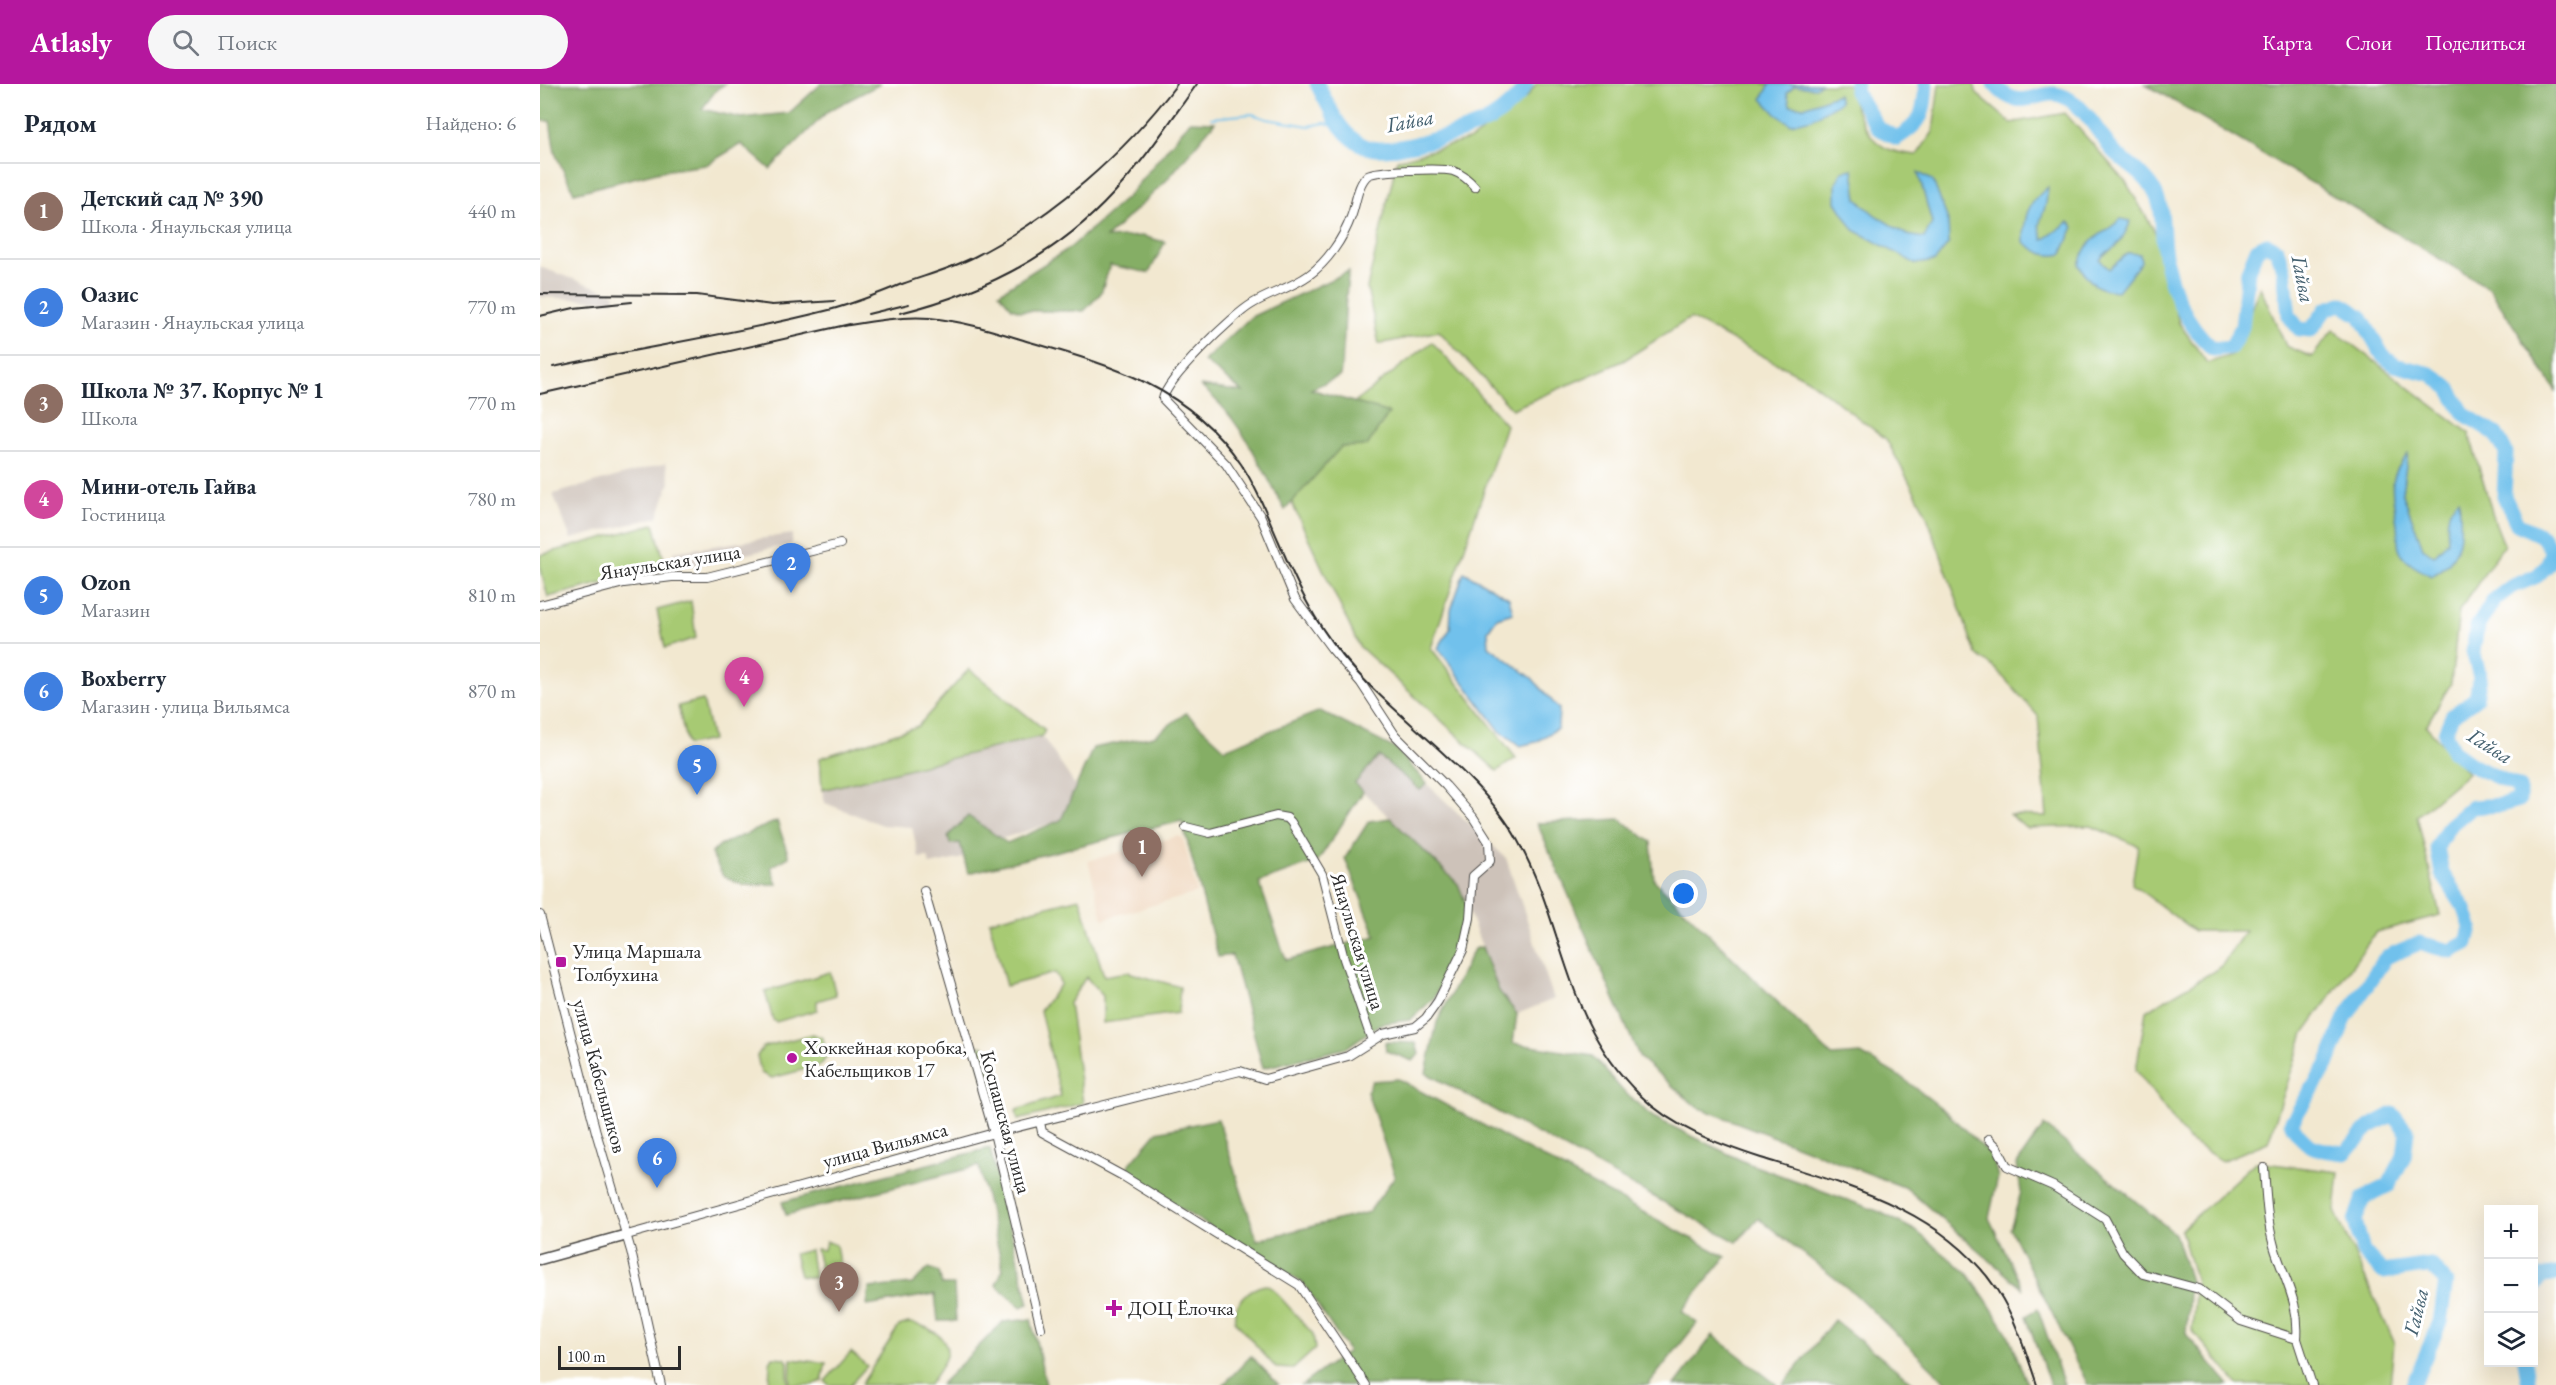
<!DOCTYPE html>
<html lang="ru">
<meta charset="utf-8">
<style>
:root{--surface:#fff;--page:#f6f6f7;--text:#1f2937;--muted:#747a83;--line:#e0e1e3;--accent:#b5179e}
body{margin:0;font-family:"EB Garamond",serif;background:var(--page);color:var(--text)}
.controls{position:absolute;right:18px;bottom:18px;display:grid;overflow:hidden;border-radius:0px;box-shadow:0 6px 24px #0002}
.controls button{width:54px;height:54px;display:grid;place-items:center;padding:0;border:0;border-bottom:2px solid var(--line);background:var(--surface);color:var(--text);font:30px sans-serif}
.scale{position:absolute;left:18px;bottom:15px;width:123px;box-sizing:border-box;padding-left:6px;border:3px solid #2b2b2b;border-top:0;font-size:16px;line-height:21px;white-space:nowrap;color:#2b2b2b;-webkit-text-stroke:4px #fff;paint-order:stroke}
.you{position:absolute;left:1144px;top:810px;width:21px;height:21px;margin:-15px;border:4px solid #fff;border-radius:50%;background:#1a73e8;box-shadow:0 0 0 9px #1a73e833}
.badge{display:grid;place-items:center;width:39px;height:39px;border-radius:50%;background:var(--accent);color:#fff;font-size:20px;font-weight:700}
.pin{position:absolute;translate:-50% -50px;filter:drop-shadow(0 2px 3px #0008)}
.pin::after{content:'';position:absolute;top:32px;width:21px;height:18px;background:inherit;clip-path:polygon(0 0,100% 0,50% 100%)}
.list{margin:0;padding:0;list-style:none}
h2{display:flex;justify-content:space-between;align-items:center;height:78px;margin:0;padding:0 24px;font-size:26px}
h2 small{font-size:20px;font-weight:400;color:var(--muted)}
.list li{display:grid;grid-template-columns:39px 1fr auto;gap:18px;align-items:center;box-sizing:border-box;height:96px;padding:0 24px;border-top:2px solid var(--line)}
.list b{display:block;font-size:22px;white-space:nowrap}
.list p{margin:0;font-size:20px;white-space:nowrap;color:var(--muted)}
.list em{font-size:20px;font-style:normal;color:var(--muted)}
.icon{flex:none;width:33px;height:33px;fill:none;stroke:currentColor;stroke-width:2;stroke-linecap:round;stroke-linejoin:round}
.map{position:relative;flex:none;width:2016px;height:1301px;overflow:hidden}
header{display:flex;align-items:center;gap:36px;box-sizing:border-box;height:84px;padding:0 30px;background:var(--accent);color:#fff}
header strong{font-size:28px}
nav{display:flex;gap:33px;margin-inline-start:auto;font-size:21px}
.search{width:420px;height:54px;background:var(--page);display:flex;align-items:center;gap:15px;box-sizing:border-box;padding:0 21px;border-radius:33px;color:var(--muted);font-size:22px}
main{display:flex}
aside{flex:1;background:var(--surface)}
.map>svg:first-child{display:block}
</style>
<header>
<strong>Atlasly</strong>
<div class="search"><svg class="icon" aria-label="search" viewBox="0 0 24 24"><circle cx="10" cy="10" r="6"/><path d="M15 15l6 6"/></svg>Поиск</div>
<nav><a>Карта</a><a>Слои</a><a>Поделиться</a></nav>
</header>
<main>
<aside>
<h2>Рядом<small>Найдено: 6</small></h2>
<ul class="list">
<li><span class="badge" style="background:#8d6e63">1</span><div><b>Детский сад № 390</b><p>Школа · Янаульская улица</p></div><em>440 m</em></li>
<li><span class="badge" style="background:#3f7fe0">2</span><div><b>Оазис</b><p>Магазин · Янаульская улица</p></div><em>770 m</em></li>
<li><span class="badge" style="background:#8d6e63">3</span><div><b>Школа № 37. Корпус № 1</b><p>Школа</p></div><em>770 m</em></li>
<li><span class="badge" style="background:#d1479c">4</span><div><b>Мини-отель Гайва</b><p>Гостиница</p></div><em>780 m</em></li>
<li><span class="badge" style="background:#3f7fe0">5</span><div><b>Ozon</b><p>Магазин</p></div><em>810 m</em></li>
<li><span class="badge" style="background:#3f7fe0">6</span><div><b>Boxberry</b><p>Магазин · улица Вильямса</p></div><em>870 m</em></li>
</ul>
</aside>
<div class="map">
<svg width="2016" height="1301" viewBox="0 0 2016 1301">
<rect width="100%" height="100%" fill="#fff"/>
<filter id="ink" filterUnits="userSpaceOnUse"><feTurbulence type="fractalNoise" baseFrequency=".0167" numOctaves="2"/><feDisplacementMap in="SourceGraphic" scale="12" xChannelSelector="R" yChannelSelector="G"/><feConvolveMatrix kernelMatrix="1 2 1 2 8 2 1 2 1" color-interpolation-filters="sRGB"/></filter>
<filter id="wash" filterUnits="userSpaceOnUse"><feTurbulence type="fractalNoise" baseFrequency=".008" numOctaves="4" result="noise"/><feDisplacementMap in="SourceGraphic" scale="24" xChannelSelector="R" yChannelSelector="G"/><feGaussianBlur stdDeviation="1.35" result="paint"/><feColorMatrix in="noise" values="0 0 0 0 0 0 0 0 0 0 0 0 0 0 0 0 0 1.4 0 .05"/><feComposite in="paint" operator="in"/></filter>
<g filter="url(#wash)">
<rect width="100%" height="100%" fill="#f2e8d0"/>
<path fill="#efd6bc" d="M638 752 643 754 657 809 563 835 548 777Z"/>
<path fill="#cdc2b9" d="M0 183 75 210 74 217 0 213Z
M126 379 130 398 118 433 31 455 13 410Z
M252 450V460L138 485 133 468Z
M502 652 537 704 521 736 454 757 423 774 390 781 388 773 379 774 372 743 342 741 285 719 282 706Z
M840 671 879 706 887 700 966 774 1014 915 977 930 959 907 918 800 814 699Z"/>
<path fill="#a7ca73" stroke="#697a4f" stroke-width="1.5" d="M996 0H1308C1311 16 1324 48 1337 58 1348 68 1363 69 1377 71L1393 48 1399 0H1434L1437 10 1471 39 1525 29 1586 98 1618 153 1639 239 1667 279 1692 271 1720 203 1746 262 1772 273 1793 246 1929 349 1955 438 1964 461 1919 527 1911 599 1886 642 1928 689 1877 732 1900 831 1836 848 1764 949 1728 1058 1682 1077 1648 1056 1596 986 1606 927 1681 883 1705 847H1654L1592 800 1598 762 1551 742 1487 744 1470 731 1507 732 1498 632 1456 585 1436 570 1385 427 1346 355 1267 295 1150 234 1083 277 972 325 899 247 839 260 827 204 857 76 932 55 988 12Z
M892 258 966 341 891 564 976 674 957 687 819 562 734 381Z
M114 440 126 483 8 513 0 484V471Z
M151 517 156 554 125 564 117 526Z
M429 585 505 646 502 652 282 706 280 674 378 642Z
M163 616 172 656 147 661 138 622Z
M540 814 564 892 588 888 640 903 638 929 563 939V912L546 893 529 919 543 1019 478 1036 476 1026 521 1012 500 927 521 900 515 889 466 902 449 837Z
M290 888 296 911 277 917V926L236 938 233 936 225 908Z
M273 950 283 954 287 972 281 981 232 994 221 989 217 972 223 963Z
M444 962 464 1022 455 1034 435 963Z
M1715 1078 1799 1088 1795 1127 1854 1258 1850 1301H1698L1652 1246 1656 1198 1641 1146Z
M286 1157 296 1161 302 1197H283L276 1165 284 1166Z
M270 1166 274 1194 260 1192 254 1170Z
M725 1201 732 1204 773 1250 775 1265 753 1285 736 1284 695 1237C692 1221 708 1204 725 1201Z
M368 1239C383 1239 412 1253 406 1272 403 1282 394 1293 389 1301H321L359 1242Z
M311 1268 327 1282 310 1301H289L285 1297Z
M233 1273 245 1274 248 1278V1301H229L230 1278Z
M251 1275 286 1279 282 1297 272 1301H250Z"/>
<path fill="#85ae65" stroke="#586c48" stroke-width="1.5" d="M0 0H185L176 6 162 25 201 34 249 29 281 0H340L288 27 230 85 201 60 166 81 121 87 34 109 15 69 10 37H0Z
M1605 0H2016V307L1949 204Z
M650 37 675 38 626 97 566 154 602 152 625 158 609 189 570 181 561 209 544 227H480L472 224 459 209 531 163 588 112Z
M809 187C803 222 806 257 800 292L771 305 849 329 827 362 801 363 745 426C721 383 700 332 660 302L703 308 664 277 711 233Z
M780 627 856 665 887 700 880 706 839 672 815 699 823 708 778 777 719 798 746 876 836 852 805 774 829 737 850 734 918 800 928 825 920 863 894 914 870 936 840 940 806 964 723 984 692 871 678 873 642 737 428 789 420 759 410 760 408 752 428 732 467 759 521 736 553 664 614 652 646 629 685 665Z
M1080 735 1111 758 1114 796 1292 972 1321 970 1364 995 1404 1026 1452 1072 1458 1093 1449 1134 1483 1205 1366 1104 1157 1023 1100 974 997 739Z
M237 737 249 773 231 783 237 800 203 801 183 792 171 770 180 761Z
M942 863 959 907 977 930 973 959 1053 972 1082 1006 1113 1033 1207 1079 1340 1128 1376 1147 1427 1189 1445 1214 1468 1250 1488 1301H1409L1315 1210 1218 1134 1197 1158 886 989 897 938 934 865Z
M845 958 876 959 879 970 873 977 846 967Z
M858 995 1186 1173 1142 1227 1157 1239 1108 1301H762L808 1267 763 1199 598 1099 588 1082 617 1048 678 1035 717 1156 829 1128 855 1092 827 1008 832 997Z
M1504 1041 1635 1150 1650 1197 1646 1250 1689 1301H1548L1470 1145 1481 1108 1477 1080Z
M450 1064 489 1220 481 1223 456 1201 463 1185 439 1082 246 1131 242 1118Z
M389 1184 399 1188 402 1201H414L416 1237H398L395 1210 327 1222 329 1204 372 1200Z
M1498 1225 1524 1301H1510L1486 1232Z
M491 1235 506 1301H400L463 1238Z
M1294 1236 1376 1301H1243Z
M1173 1251 1237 1301H1135Z
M711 1272 739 1301H683Z"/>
<path fill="#71c1ec" stroke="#4e768c" stroke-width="1.5" d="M1230 0H1281L1275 4 1254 2 1247 9 1250 21 1264 23 1298 10 1300 18 1272 35 1251 40 1236 30 1222 15Z
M1313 85 1317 115 1335 131 1367 151 1384 154 1392 139 1378 88 1393 97 1408 136 1409 159 1395 177 1376 180 1314 146 1296 118V100L1302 87Z
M1508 103 1506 120 1499 141 1503 156 1529 138 1534 143 1522 170C1506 174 1497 168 1484 158 1484 132 1486 121 1508 103Z
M1581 135 1591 137C1587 146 1582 157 1575 163 1568 168 1564 169 1560 176L1569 185 1588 169 1600 170 1601 178 1578 207C1556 206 1550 199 1539 181 1546 153 1561 153 1581 135Z
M1868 370 1862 408 1883 464 1894 472 1908 457C1907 439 1905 427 1919 415 1922 447 1924 476 1891 492 1879 485 1864 479 1859 465 1857 458 1858 448 1857 441 1854 410 1844 398 1868 370Z
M924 488 969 514 973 529 957 534 948 547 949 562 992 594 1019 625 1018 644 996 658 980 662 960 647 898 564 910 545 911 526Z"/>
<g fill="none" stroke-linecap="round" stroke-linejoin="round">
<path stroke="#71c1ec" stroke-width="2" d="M671 34 712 30 727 35 769 42 785 39 802 45"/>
<path stroke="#71c1ec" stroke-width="15" d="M777 0C790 24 800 53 827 63 848 72 930 47 951 35 964 27 979 14 986 0
M1316 0 1315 7 1338 44 1357 54C1383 38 1384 30 1386 0
M1454 0C1482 34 1500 0 1525 13 1547 24 1559 51 1574 68 1585 79 1600 87 1609 99 1625 121 1621 138 1624 164 1629 204 1644 238 1673 265L1691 263 1702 243 1708 187 1717 165 1727 160 1737 166 1744 186 1749 232 1759 245 1771 246 1786 225 1801 220 1820 232 1843 272 1855 281 1891 290 1908 303 1924 330 1956 350 1966 369 1964 412 1977 440 2002 452 2012 467 2008 481 1997 492 1971 503 1954 516 1937 543 1933 567 1940 593 1936 614 1912 632 1905 649 1913 667 1935 683 1979 703V716L1961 721 1932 723 1909 742 1897 763 1902 789 1925 825 1931 843 1927 859 1911 867 1879 859 1846 873 1805 934 1787 981 1751 1039C1765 1065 1777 1066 1805 1069L1829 1043 1853 1030 1867 1048 1864 1072 1849 1101 1823 1114 1815 1137 1823 1167 1843 1188 1891 1181 1906 1198 1900 1238 1873 1301
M1994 1203 2001 1193 2016 1190
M1985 1278 1989 1301"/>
</g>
</g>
<g filter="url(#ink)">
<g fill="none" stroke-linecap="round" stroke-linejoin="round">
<g stroke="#494744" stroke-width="10">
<path id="minor" d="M0 521 84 499 132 493H167L300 460
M646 743 670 749 736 732 747 734 751 738 782 790 804 875 832 957
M384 807 454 1049 501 1244
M0 831 56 1048 91 1167 121 1301
M500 1038 502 1048 583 1092 759 1201 826 1301
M1449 1055 1457 1063 1467 1082 1513 1102 1565 1135 1583 1169 1603 1190 1659 1205 1701 1237 1757 1255 1772 1301
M1724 1084C1726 1110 1727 1138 1734 1162 1744 1196 1760 1218 1757 1255
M87 1151 454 1049 700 987 725 995 808 972 843 950 875 943 886 934 898 917 923 866 930 834 933 792 950 777 949 758 933 733 906 702 855 651 821 599 792 565 755 515 721 433 686 380 623 315C626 296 693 231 712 220 730 209 751 204 769 191 787 178 803 155 811 133 816 121 817 100 828 91 836 86 902 84 913 87 922 90 929 96 935 103"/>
</g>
<g stroke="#494744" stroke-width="13">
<path id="tertiary" d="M0 1175 87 1151"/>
</g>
<use href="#minor" stroke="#fff" stroke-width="8"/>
<use href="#tertiary" stroke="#fff" stroke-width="10"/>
<path stroke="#2b2b2b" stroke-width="2" d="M0 210 157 211 232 221 295 217
M360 229C441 209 516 172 573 110 605 76 630 37 657 0
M328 230 369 220
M0 232 34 224 92 218
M304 242C333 237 360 232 390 234 424 237 457 248 490 258 574 282 649 304 701 380 717 404 727 431 739 458 756 498 773 536 801 570 853 634 940 687 978 757 1027 845 1022 935 1100 1011 1133 1044 1178 1060 1221 1074 1307 1101 1404 1126 1457 1206 1476 1235 1486 1268 1497 1301
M13 283C104 263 195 250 285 227 311 221 337 210 362 200 387 191 410 185 434 173 512 133 584 70 637 0
M0 310 310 240"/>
</g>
</g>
<g fill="#b5179e" stroke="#fff" stroke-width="2">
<rect x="15" y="872" width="12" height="12" rx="3"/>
<circle cx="252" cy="974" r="6"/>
<path d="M571 1215h6v6h6v6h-6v6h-6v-6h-6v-6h6z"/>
</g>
<g text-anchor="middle" stroke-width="6" stroke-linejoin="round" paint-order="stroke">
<g font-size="20" fill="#2b2b2b" stroke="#fff">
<text transform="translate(130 478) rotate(-9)" y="7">Янаульская улица</text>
<text transform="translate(818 857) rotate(73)" y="7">Янаульская улица</text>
<text transform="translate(60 992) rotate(75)" y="7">улица Кабельщиков</text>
<text transform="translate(466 1038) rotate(75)" y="7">Коспашская улица</text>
<text transform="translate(345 1061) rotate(-15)" y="7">улица Вильямса</text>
</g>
<g font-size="20" fill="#2b2b2b" stroke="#fff" text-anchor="start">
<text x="33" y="874">Улица Маршала<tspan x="33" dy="23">Толбухина</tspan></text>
<text x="264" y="970">Хоккейная коробка,<tspan x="264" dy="23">Кабельщиков 17</tspan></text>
<text x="588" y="1231">ДОЦ Ёлочка</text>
</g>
<g font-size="21" font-style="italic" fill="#44606f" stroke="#fff">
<text transform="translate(870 37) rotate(-11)" y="7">Гайва</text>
<text transform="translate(1763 195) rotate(79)" y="7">Гайва</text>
<text transform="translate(1950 662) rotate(32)" y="7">Гайва</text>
<text transform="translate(1876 1228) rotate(-76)" y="7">Гайва</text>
</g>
</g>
</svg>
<div class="controls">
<button>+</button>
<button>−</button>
<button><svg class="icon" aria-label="layers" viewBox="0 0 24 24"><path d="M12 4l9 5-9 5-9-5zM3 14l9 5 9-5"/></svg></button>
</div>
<div class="scale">100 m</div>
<div class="you"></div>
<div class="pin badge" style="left:602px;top:793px;background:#8d6e63">1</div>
<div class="pin badge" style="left:251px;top:509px;background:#3f7fe0">2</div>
<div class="pin badge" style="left:299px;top:1228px;background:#8d6e63">3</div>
<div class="pin badge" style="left:204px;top:623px;background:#d1479c">4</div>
<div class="pin badge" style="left:157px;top:711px;background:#3f7fe0">5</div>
<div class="pin badge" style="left:117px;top:1104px;background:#3f7fe0">6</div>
</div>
</main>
